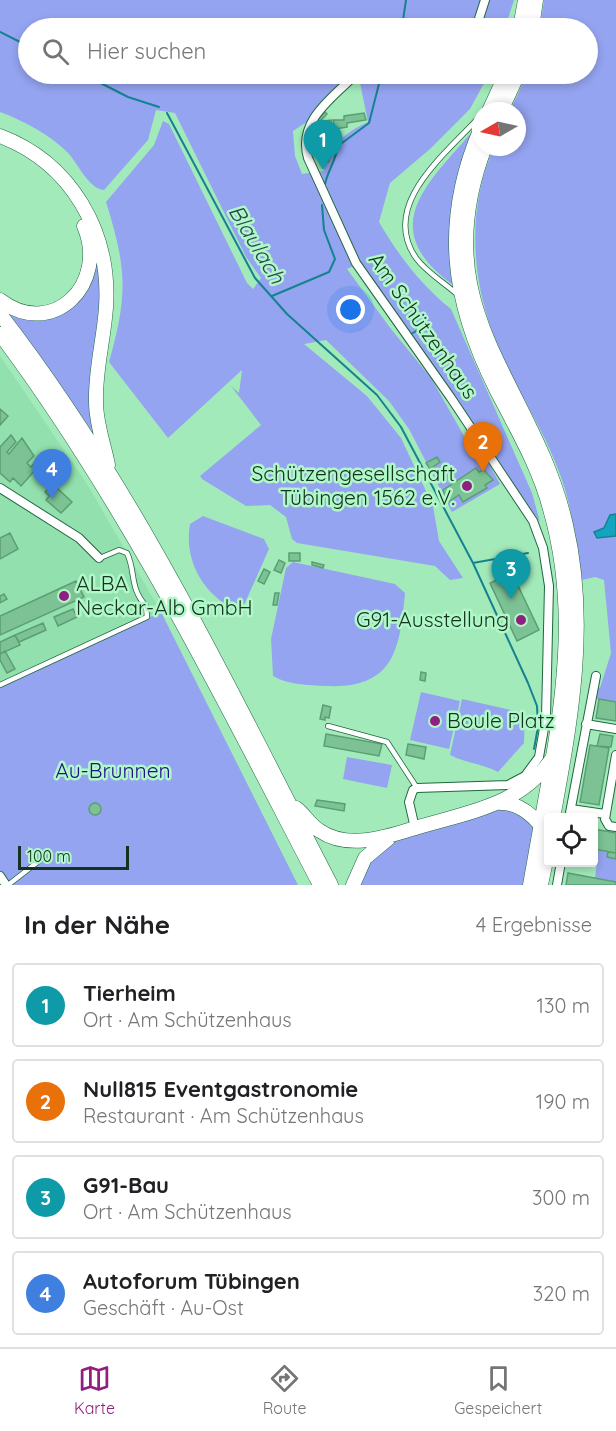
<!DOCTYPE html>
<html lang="de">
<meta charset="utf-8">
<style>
:root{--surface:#fff;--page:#f2f2f2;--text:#202124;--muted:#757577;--line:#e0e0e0;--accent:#911f80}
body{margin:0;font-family:Quicksand,sans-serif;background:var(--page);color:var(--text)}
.controls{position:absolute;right:18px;bottom:18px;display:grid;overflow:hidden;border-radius:6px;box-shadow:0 3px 9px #0003}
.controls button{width:54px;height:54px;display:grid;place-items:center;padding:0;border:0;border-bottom:2px solid var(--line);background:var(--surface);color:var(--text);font:30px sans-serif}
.compass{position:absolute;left:472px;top:102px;width:54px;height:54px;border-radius:50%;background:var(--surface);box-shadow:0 3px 9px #0003;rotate:261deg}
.scale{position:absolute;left:18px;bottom:15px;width:111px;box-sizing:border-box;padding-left:6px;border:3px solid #153220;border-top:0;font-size:16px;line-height:21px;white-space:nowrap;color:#153220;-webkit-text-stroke:4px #b0f8c8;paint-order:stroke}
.you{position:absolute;left:351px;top:310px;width:21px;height:21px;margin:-15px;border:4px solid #fff;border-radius:50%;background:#1a73e8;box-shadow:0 0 0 9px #1a73e833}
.badge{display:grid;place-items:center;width:39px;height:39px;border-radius:50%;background:var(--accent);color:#fff;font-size:20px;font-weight:700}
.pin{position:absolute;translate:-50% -50px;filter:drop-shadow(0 2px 3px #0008)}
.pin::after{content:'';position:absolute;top:32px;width:21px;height:18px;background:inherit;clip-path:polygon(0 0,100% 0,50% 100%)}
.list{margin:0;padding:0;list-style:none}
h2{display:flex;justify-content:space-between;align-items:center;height:78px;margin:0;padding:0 24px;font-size:26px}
h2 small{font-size:20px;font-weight:400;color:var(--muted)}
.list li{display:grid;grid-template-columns:39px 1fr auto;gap:18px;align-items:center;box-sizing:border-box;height:84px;margin:0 12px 12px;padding:0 12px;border:2px solid var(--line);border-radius:6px}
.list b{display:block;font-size:22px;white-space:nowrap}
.list p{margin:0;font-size:20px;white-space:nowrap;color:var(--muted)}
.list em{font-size:20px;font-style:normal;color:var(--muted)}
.icon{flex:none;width:33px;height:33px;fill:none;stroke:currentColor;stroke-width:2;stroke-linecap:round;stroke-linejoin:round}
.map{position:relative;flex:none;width:616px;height:885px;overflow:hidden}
.search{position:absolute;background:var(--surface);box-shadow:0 3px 9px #0003;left:18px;right:18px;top:18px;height:66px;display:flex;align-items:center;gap:15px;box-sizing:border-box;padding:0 21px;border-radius:33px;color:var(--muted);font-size:22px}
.sheet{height:462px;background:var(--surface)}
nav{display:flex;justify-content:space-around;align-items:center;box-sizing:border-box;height:84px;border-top:2px solid var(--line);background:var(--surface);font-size:16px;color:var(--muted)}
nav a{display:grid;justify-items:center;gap:3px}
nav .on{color:var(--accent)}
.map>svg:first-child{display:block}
</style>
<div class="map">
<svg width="616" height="885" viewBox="0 0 616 885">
<rect width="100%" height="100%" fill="#a3eabb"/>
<path fill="#91e0ad" d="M0 356 87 484 161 612 0 685Z"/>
<path fill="#95a4f1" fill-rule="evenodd" d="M0 0H514L505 28H28V74H489L470 109 430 149 390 183 379 222C399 256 420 284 451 309L532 493 540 522 360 263 347 269 391 329 431 378 480 464H489L500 484 452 512 409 429 389 401 326 340 304 344 367 396 401 438 433 506 439 541 463 578 450 580 435 566 297 543 292 539 286 517 270 505 246 506 202 479 200 476 261 425 231 386 239 393 242 370 168 438 109 362C128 294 127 270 106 202L154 145 163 121 169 124 247 283 253 289 261 278 246 257 175 113 156 110 148 140 104 190C89 189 78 164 69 154 51 135 24 121 0 112ZM355 75 359 78 368 122C352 129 330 143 329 162L323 163 324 171 302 174 295 156 293 131 311 119Z
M544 0H616V702L591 698 593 686 600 688 611 653 604 580 595 577 582 580C576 543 572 504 558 469 542 426 515 388 498 346 471 283 466 210 494 147H517V111H510L527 74H588V28H540Z
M477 126 453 199 449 238 453 285C372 226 431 181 477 126Z
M321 128 324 146 316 151V129Z
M96 255 102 274 94 434 6 311 55 313Z
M203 516 264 539 269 549 241 612C206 599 183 562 190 524Z
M293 562 395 584 405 593C400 650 394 689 326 686 308 685 288 685 273 676L271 639 286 568Z
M161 612 298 885H6L0 876V685Z
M421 692 460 701 449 749 410 740Z
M462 699 525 713 524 743 498 772C483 764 466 763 450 755Z
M347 757 392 765 387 788 343 779Z
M508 803 541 828 530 885H353L355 876 394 835Z
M594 850 608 852 607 857 616 859V882L595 878 597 862 594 861Z"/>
<path fill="#14a4bf" stroke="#14828f" stroke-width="1.5" d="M616 514V536L597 538 594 532 604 528 610 515Z"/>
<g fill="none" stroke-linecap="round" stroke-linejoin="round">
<path stroke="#14828f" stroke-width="2" d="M402 27 406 0
M0 32 28 46
M83 74 128 97 159 107
M167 113 255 278 287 314 377 395 401 427 473 563 528 683 537 706 538 727 534 749
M325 184C328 170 336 160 338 146L369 123 380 80 385 74
M272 296 329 272 335 259 324 230 322 205
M411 334 418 330
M473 563 528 553"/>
</g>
<path fill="#7cc295" stroke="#599f73" stroke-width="1.5" d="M325 112 327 114 317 124 318 119Z
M364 113 366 120 347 123V127L335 129 333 120H344V116Z
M331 120 335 144 324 146 321 128 326 127 325 121Z
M327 145 329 162 323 163 320 147Z
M0 409 8 416 0 425Z
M11 435 16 442 7 452 9 454 22 438 34 456 27 463 31 467 34 463 38 467 21 486 13 478 10 482 0 473V447Z
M437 457 440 462 430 469 426 463Z
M476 468 479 472 484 470 493 480 485 485 487 488 463 502 459 495 447 503 443 490Z
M50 486 54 491 57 488 72 502 61 513 46 500 49 496 45 492Z
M10 533 18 549 0 559V538Z
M289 553H300V561H289Z
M279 560 285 563 281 573 274 570Z
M312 562 324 565 323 568 312 565Z
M264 569 270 572 264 584 258 581Z
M512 573 539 630 517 641 490 583Z
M76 581 84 597 0 635V616Z
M275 593H279L277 605H273Z
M4 594 7 599 0 603V596Z
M73 609 77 617 58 626 54 617Z
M43 623 46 630 19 642 15 635Z
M15 635 20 645 0 654V642Z
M5 651 15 669 7 673 0 660V654Z
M421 672 426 673 425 681 420 680Z
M599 699 616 702V721L596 718Z
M323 705 331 707 329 718 325 717V720L320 719Z
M326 734 382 744 379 756 324 746Z
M600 734 613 736 611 747 597 746Z
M408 744 426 747 424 759 406 755Z
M590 745 609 748 599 805 580 802Z
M317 800 345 804 344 811 315 806Z
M89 809a6 6 0 1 1 12 0a6 6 0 1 1-12 0Z
M594 829 616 833V853L594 849Z
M608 852 616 853V859L607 857Z
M568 873 616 882V885H566Z"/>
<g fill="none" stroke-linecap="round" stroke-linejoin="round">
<g stroke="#1f673f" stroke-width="6">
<path id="service" d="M458 295C445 283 427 273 416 258 378 203 450 151 481 115
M0 685 147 617 146 606C129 587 136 572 127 553L119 550 100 558
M328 726 387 742 417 788
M8 885 44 857"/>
</g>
<g stroke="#1f673f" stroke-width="10">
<path id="minor" d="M476 28 485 0
M356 74C333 98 297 120 308 158L356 263 451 398 533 521 543 548 549 586 546 717 539 757 525 776 508 785 417 788 413 790 409 802 415 828
M0 488 79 538 99 558
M586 724 616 729
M616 755 605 819 609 826 616 827
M571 809 605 814
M569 818 596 676
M0 876 6 885
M557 885 561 862"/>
</g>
<g stroke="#1f673f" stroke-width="15">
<path id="primary" d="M501 803C522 803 549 825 548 848 547 860 543 873 541 885
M415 828C468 812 521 806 553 757
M530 885 552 762"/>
</g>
<g stroke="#1f673f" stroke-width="15">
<path id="trunk" d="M520 28 525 0
M532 28 536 0
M489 111 506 74
M501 111 518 74
M481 128C441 221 451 300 496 389 516 428 539 467 550 509 574 592 567 673 553 757
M0 136C71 163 111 232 106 307 104 339 95 370 96 402 96 424 104 444 108 465
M485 147C422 313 533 381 566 525 589 624 571 720 553 818
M0 300C52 340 109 284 84 226
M0 314C135 488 230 690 331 885
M0 334C127 504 222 697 320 885
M296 808C305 815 310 825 320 831 348 850 386 837 415 828
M548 845V844
M353 885 365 858 389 838"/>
</g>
<use href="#service" stroke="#fff" stroke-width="4.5"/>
<use href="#minor" stroke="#fff" stroke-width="8"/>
<use href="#primary" stroke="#fff" stroke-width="14"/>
<use href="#trunk" stroke="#fff" stroke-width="14"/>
</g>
<g fill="#911f80" stroke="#b0f8c8" stroke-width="2">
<circle cx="467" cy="486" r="6"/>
<circle cx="64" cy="596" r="6"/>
<circle cx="521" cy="620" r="6"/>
<circle cx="435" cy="721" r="6"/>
</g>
<g text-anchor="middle" stroke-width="5" stroke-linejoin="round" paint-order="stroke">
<g font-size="21" fill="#153220" stroke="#b0f8c8">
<text transform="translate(423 326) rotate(55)" y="7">Am Schützenhaus</text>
</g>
<g font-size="21" fill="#153220" stroke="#b0f8c8" text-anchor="end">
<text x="455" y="481">Schützengesellschaft<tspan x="455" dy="24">Tübingen 1562 e.V.</tspan></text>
<text x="76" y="591" text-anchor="start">ALBA<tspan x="76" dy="24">Neckar-Alb GmbH</tspan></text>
<text x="509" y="627">G91-Ausstellung</text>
<text x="447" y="728" text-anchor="start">Boule Platz</text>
</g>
<g font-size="21" fill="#211284" stroke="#b0f8c8">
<text x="113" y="778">Au-Brunnen</text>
</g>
<g font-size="22" font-style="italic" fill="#2c474d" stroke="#b0f8c8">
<text transform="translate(257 244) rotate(59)" y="8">Blaulach</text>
</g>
</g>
</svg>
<div class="controls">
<button><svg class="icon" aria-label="locate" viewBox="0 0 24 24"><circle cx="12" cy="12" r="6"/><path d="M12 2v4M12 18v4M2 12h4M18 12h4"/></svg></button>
</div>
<svg class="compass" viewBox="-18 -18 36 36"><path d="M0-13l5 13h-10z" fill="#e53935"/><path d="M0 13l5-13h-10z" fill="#757577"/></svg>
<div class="scale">100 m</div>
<div class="you"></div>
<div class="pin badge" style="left:323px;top:170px;background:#0f9aa8">1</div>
<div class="pin badge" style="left:483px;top:472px;background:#e8710a">2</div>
<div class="pin badge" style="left:511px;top:599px;background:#0f9aa8">3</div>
<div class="pin badge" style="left:52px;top:499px;background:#3f7fe0">4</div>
<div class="search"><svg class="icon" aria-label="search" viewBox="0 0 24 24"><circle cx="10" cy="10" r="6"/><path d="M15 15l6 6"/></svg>Hier suchen</div>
</div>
<section class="sheet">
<h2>In der Nähe<small>4 Ergebnisse</small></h2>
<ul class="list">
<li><span class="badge" style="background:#0f9aa8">1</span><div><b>Tierheim</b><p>Ort · Am Schützenhaus</p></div><em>130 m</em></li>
<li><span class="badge" style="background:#e8710a">2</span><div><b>Null815 Eventgastronomie</b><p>Restaurant · Am Schützenhaus</p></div><em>190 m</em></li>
<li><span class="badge" style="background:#0f9aa8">3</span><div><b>G91-Bau</b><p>Ort · Am Schützenhaus</p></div><em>300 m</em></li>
<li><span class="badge" style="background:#3f7fe0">4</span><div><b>Autoforum Tübingen</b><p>Geschäft · Au-Ost</p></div><em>320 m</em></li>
</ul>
</section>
<nav>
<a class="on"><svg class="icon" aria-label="map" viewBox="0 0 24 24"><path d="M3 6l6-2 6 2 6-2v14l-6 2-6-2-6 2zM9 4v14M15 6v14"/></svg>Karte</a>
<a><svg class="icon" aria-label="directions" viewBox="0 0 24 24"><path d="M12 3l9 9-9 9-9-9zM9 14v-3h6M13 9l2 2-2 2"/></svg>Route</a>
<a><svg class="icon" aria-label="saved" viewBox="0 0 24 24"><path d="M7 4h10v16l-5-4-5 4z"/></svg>Gespeichert</a>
</nav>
